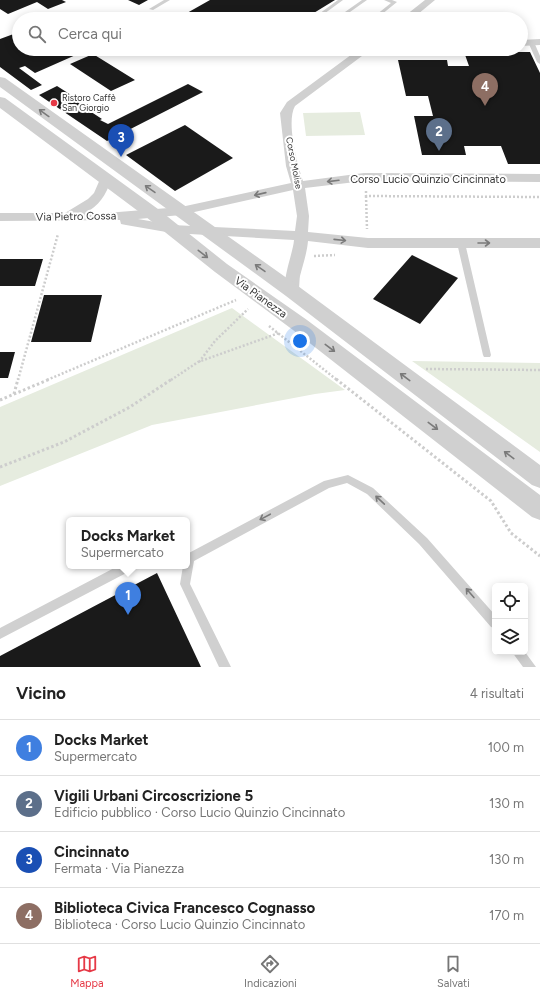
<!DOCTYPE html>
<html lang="it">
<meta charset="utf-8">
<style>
:root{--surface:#fff;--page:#f6f6f6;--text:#222;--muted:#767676;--line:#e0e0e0;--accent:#e63946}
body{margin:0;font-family:Figtree,sans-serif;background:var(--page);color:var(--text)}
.controls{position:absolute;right:12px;bottom:12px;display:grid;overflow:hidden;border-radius:6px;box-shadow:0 2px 10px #0003}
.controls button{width:36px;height:36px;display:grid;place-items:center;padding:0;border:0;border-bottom:1px solid var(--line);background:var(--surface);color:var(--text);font:20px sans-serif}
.you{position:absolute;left:300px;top:341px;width:14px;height:14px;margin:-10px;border:3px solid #fff;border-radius:50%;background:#1a73e8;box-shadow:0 0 0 6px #1a73e833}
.badge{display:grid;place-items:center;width:26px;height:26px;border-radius:50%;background:var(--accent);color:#fff;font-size:13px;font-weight:700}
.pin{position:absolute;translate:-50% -33px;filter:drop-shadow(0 1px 2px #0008)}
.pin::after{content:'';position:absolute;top:21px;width:14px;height:12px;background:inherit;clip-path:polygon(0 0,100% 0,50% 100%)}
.popup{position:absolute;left:66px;top:517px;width:124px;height:52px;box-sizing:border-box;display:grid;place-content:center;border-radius:6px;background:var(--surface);filter:drop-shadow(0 1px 3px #0005);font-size:13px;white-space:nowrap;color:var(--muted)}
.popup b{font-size:15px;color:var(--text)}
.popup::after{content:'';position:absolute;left:50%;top:100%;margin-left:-8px;border:8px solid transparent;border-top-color:var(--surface)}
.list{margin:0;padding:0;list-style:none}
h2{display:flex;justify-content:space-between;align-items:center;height:52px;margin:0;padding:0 16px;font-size:17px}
h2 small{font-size:13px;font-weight:400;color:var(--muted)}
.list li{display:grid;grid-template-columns:26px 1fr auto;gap:12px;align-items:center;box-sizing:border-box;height:56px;padding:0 16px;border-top:1px solid var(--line)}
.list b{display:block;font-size:15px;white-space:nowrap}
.list p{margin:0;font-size:13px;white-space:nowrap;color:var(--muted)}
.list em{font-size:13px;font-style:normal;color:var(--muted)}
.icon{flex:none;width:22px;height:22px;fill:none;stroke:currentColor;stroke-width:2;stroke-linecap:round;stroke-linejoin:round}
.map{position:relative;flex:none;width:540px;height:667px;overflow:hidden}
.search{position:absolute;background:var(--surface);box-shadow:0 2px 10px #0003;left:12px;right:12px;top:12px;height:44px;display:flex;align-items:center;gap:10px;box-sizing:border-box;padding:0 14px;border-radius:22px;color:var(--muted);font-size:15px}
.sheet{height:276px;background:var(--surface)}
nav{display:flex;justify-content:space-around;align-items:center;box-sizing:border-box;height:56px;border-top:1px solid var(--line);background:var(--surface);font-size:11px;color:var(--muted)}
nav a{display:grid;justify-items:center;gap:2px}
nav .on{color:var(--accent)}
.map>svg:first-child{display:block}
</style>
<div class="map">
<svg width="540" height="667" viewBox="0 0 540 667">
<rect width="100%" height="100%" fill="#fff"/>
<path fill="#e6ecdf" d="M360 112 365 135 306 136 303 113Z
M232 308 345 390 315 394 152 425 0 486V407Z
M412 361 540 363V452Z"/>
<path fill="#1a1a1a" d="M0 0H62L66 2 48 9 37 2 8 14 0 9Z
M128 0H148L139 5Z
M210 0H335L304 19H208L187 13Z
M19 32V49H84L87 50 35 73 25 66 19 68 42 85 31 90 0 67V39Z
M464 52H530L540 73V164H508L501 146H464L466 155H422L414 116H433L428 96H406L398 60H447L448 66H469Z
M93 54 135 80 111 91 70 64Z
M188 84 203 92 107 141 39 95 57 86 82 102 79 104 102 119 100 120 108 124Z
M185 125 233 158 175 191 126 155Z
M412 255 458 278 420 324 373 299Z
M0 259H43L35 286H0Z
M44 295H102L91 342H31Z
M0 352H15L8 378H0Z
M157 573 201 667H0V656Z"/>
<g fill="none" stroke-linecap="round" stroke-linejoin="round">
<path stroke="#cdcdcd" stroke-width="2.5" stroke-dasharray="2 2" stroke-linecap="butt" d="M366 191V196L540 197
M366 196 367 229
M314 256 335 255
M269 326 337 380
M199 362 215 341 248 309
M426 369 540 370
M18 380 58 234
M47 380 236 300
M171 380 198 362 279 333"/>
<path stroke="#cdcdcd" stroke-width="3" stroke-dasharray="2.5 2.5" stroke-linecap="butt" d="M336 379 491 501 511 533 540 556
M14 394 18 379
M0 400 50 379
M0 467 64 442 130 407 172 379"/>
<path fill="#d0d0d0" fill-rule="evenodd" d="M164 0H170L153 10 149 9Z
M338 0H343L317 19H312Z
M362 0H367L340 19H335Z
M384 0H392L397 2 376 19H371L391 3Z
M529 41 534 42 540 56V64L537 62 528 42Z
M458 241H461L465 243 491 355 490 357H484L483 355 457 243Z
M348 475 373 488 427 538 495 615V628L491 627 419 544 367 494 347 483 329 488 194 561 190 584 231 667H219L180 584 183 566H187V554L324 481Z
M118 566H133L132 570 0 639V628Z
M512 652H525L536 667H523Z"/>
<path fill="#d0d0d0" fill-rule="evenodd" d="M425 0H435L412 19H401Z
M540 39V45L521 46V40Z
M359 49H416L411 52 366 53 295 106C286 122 297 163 303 181L364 173 540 174V182L364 181 305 188 309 216 308 232 368 238H540V248H368L308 241C307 253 303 264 300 276 299 282 300 289 297 295L292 296 287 295C280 283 293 254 294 240L172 233 126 225 121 224 120 220 0 221V213H65L88 199 94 193 101 177H109L111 180C106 195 99 206 85 213H106L181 207 291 183 286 166 280 113 287 102ZM293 190 297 216 295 231 172 225 138 219 181 215Z"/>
<path fill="#d0d0d0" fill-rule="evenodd" d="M0 77 5 78 298 286 540 465V488L532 485 286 296 0 87Z
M0 97 5 98 158 209 227 264 307 320 540 495V520L532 517 293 330 215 272 146 217 0 108Z"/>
</g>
<defs><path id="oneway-shaft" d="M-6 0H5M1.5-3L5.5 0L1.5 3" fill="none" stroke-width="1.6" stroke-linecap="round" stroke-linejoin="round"/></defs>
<g stroke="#7a7a7a">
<use href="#oneway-shaft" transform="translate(44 113) rotate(-144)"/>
<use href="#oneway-shaft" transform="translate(333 181) rotate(173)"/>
<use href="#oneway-shaft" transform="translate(150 189) rotate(-145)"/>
<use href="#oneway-shaft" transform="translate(260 194) rotate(167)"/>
<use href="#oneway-shaft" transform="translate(340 240) rotate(6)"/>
<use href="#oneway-shaft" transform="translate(484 243)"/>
<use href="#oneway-shaft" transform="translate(203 254) rotate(38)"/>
<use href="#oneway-shaft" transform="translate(260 268) rotate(-145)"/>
<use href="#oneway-shaft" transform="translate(330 348) rotate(37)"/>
<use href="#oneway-shaft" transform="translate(405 377) rotate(-143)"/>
<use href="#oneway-shaft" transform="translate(433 426) rotate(37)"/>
<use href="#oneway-shaft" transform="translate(509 455) rotate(-143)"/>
<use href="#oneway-shaft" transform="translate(380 500) rotate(-137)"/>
<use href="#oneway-shaft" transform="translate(265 517) rotate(152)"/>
<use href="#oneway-shaft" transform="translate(470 593) rotate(-131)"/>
</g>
<circle fill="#e63946" stroke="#fff" stroke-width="1.5" cx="54" cy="103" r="4"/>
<g text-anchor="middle" stroke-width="4" stroke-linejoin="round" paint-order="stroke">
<g font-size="9" fill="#333" stroke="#fff" text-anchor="start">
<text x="62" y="101">Ristoro Caffè<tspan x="62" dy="10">San Giorgio</tspan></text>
</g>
<g font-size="9" fill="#333" stroke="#fff">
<text transform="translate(294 163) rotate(79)" y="3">Corso Molise</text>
</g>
<g font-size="11" fill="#333" stroke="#fff">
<text x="428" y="183">Corso Lucio Quinzio Cincinnato</text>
<text transform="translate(76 216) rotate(-1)" y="4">Via Pietro Cossa</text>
<text transform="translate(261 297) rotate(36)" y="4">Via Pianezza</text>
</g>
</g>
</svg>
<div class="controls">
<button><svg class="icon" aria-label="locate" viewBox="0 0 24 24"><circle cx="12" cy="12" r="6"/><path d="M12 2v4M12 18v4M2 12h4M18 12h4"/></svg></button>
<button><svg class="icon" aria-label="layers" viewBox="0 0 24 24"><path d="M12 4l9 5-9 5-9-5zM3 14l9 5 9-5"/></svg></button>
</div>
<div class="you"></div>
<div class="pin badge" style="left:128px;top:615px;background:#3f7fe0">1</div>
<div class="popup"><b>Docks Market</b>Supermercato</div>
<div class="pin badge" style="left:439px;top:151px;background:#5c6f8a">2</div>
<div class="pin badge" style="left:121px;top:157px;background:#1a4fb4">3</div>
<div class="pin badge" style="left:485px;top:106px;background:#8d6e63">4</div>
<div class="search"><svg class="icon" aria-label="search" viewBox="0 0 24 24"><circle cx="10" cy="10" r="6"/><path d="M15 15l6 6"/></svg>Cerca qui</div>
</div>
<section class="sheet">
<h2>Vicino<small>4 risultati</small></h2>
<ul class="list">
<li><span class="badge" style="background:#3f7fe0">1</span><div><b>Docks Market</b><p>Supermercato</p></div><em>100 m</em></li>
<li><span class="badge" style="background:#5c6f8a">2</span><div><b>Vigili Urbani Circoscrizione 5</b><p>Edificio pubblico · Corso Lucio Quinzio Cincinnato</p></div><em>130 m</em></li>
<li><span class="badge" style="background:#1a4fb4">3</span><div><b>Cincinnato</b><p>Fermata · Via Pianezza</p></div><em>130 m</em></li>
<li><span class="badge" style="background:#8d6e63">4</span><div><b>Biblioteca Civica Francesco Cognasso</b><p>Biblioteca · Corso Lucio Quinzio Cincinnato</p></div><em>170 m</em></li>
</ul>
</section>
<nav>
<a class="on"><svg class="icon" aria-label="map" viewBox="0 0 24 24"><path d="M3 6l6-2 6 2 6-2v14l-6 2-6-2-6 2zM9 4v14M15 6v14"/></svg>Mappa</a>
<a><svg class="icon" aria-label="directions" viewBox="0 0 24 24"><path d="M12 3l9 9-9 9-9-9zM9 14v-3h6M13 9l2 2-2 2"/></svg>Indicazioni</a>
<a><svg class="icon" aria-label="saved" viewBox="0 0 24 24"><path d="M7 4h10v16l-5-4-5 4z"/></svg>Salvati</a>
</nav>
